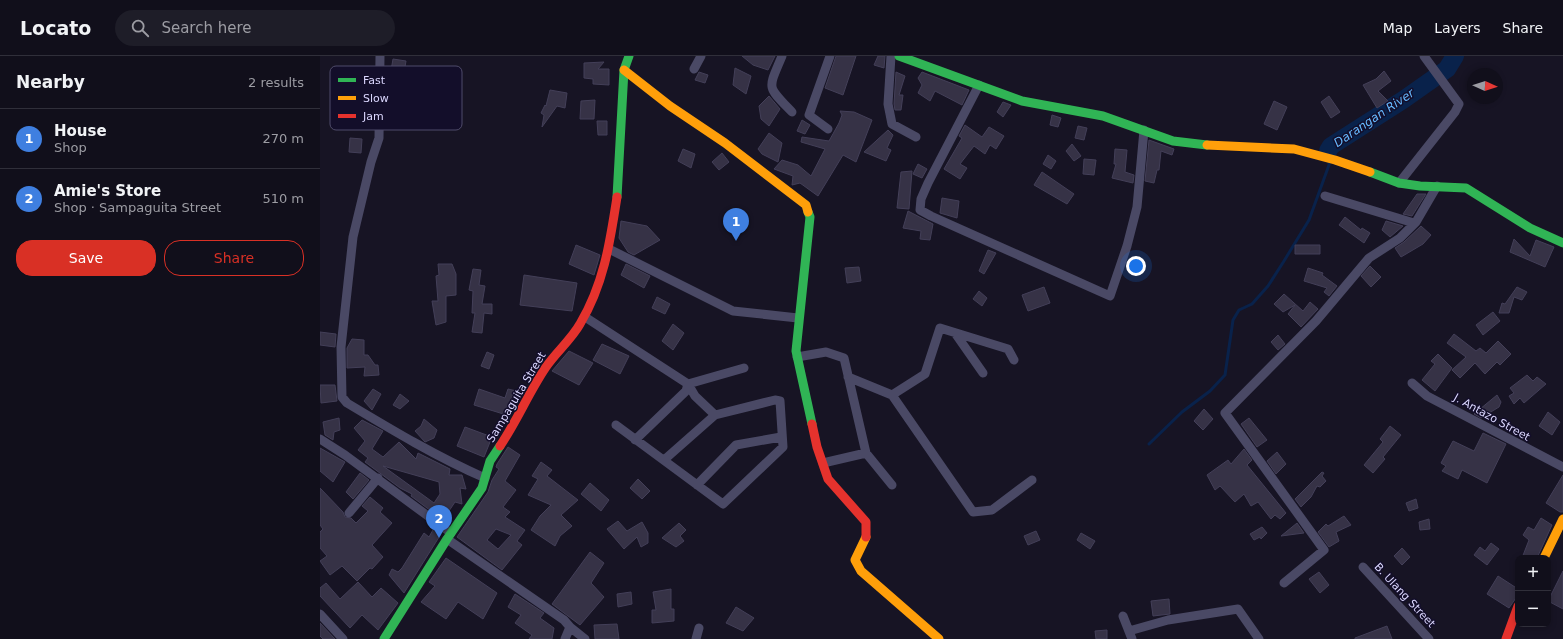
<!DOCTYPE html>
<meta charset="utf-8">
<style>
:root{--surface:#110f1b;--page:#1e1d28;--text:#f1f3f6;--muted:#9c9ca3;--line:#302f3a;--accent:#d93025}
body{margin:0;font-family:"DejaVu Sans",sans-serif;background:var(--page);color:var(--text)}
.controls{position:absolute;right:12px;bottom:12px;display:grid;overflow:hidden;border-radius:8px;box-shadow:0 2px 6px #0003}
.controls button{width:36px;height:36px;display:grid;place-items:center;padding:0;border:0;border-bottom:1px solid var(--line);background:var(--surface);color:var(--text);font:20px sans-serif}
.compass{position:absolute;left:1147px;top:12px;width:36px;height:36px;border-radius:50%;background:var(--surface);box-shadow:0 2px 6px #0003;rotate:93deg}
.you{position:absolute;left:816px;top:210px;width:14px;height:14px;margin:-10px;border:3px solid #fff;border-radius:50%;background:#1a73e8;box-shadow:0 0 0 6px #1a73e833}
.badge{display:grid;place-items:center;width:26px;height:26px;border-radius:50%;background:var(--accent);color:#fff;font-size:13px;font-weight:700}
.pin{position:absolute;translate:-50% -33px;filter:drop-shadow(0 1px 2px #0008)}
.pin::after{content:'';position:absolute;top:21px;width:14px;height:12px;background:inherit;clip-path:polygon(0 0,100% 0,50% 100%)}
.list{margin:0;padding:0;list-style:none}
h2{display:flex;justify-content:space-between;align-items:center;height:52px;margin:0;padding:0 16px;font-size:17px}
h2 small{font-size:13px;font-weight:400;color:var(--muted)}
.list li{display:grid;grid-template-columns:26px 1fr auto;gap:12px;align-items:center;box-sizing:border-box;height:60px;padding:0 16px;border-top:1px solid var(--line)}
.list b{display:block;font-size:15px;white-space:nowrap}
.list p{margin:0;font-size:13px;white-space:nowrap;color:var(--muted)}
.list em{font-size:13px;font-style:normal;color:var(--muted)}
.actions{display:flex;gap:8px;padding:12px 16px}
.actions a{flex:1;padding:9px 0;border:1px solid var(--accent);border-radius:16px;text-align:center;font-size:14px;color:var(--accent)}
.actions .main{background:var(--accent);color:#fff}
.icon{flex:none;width:22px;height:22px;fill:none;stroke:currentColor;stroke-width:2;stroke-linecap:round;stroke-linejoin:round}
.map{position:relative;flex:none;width:1243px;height:583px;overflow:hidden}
header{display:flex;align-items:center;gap:24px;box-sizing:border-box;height:56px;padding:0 20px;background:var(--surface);border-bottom:1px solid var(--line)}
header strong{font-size:19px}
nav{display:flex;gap:22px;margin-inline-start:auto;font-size:14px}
.search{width:280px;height:36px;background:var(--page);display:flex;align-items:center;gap:10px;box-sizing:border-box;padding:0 14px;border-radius:22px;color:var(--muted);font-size:15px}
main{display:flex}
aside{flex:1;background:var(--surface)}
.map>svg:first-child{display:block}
</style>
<header>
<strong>Locato</strong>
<div class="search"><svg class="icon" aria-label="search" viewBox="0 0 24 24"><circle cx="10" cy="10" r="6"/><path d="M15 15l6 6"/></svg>Search here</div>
<nav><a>Map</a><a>Layers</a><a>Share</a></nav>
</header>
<main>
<aside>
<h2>Nearby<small>2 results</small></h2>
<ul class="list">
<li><span class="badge" style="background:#3f7fe0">1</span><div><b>House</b><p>Shop</p></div><em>270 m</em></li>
<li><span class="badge" style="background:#3f7fe0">2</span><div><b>Amie's Store</b><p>Shop · Sampaguita Street</p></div><em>510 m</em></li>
</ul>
<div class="actions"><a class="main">Save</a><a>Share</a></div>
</aside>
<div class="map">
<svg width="1243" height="583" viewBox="0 0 1243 583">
<rect width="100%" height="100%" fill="#171424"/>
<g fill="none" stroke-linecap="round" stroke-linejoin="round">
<path stroke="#09224b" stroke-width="3" d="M829 388 862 356 890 335 905 319 913 264 919 254 932 248 948 230 964 205 989 164 1009 109V105"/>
<path stroke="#09224b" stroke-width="18" d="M1008 95 1011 90 1083 44 1127 13 1135 0"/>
</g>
<path fill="#363246" stroke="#433f58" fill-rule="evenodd" d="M422 0H455L448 14 433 9Z
M516 0H536L523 39 505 32Z
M558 0H565L564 12 554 9Z
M73 3 86 5 82 28 69 26Z
M284 6 278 13H289V29L273 28V23L264 22V7Z
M415 12 431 20 426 38 413 29Z
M1064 15 1071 25 1058 35 1068 45 1057 52 1043 29 1056 23Z
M379 16 388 19 385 27 375 24Z
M576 16 585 20 579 39H583L581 54H575L574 48Z
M602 16 649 34 642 49 615 35 610 45 598 37 602 29 598 22Z
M230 34 247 37 245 52 237 50 222 71 224 59 221 57 225 49 226 50Z
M449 40 460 53 449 70 441 63 439 50Z
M1009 40 1020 56 1011 62 1001 46Z
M275 44 274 63H260L261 45Z
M954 45 967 51 957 74 944 68Z
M683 46 691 49 683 61 677 56Z
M520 55 534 56 552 64 536 106 523 99 498 140 480 127 472 129 473 120 454 113 462 104 478 109 491 120 505 93 481 86 482 81 509 85 519 67 522 59Z
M732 59 741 62 738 71 730 69Z
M482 64 490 69 485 78 477 75Z
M277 65H287V79H278Z
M645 69 662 81 669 71 684 80 676 93 670 89 665 98 654 90 640 108 647 112 640 123 624 113 642 82 639 80Z
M758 70 767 72 764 84 755 82Z
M568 74 573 79 567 92 571 94 566 105 544 96Z
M449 77 462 87 458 106 442 98 438 93Z
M30 82 42 83 41 97 29 96Z
M829 84 854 93 852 99 841 95 839 114H837L834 127 825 125Z
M752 88 761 100 754 105 746 95Z
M363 93 375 98 371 112 358 105Z
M795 93 807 94 805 116 814 119 813 127 792 122 796 108H794Z
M402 97 409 106 399 114 392 106Z
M728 99 736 105 731 113 723 108Z
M764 103 776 104 774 119 763 118Z
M598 108 607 113 602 122 593 118Z
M592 115 589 153 577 152 581 116Z
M722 116 754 138 747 148 714 129Z
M1097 138H1106L1092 160 1083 158Z
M622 142 639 145 637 162 620 157Z
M588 155 613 168 610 184 600 183 601 175 583 172Z
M1025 161 1041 174 1042 172 1050 177 1044 187 1019 169Z
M301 165 327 170 340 184 314 199 308 196 299 182Z
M1066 165 1083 170 1070 181 1062 174Z
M1101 170 1111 179 1103 188 1081 201 1075 192 1084 186Z
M1194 183 1210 200 1216 184 1234 191 1225 211 1190 196Z
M256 189 280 199 274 219 249 208Z
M975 189H1000V198H975Z
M668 194 676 197 664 218 659 215Z
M118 208H132L136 218V239L126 240V266L116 269 112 245H118L116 220 119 219Z
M306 208 330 220 324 232 301 219Z
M1050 210 1061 221 1051 231 1041 220Z
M539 211 541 225 527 227 525 212Z
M988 212 1003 217 1002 219 1017 230 1009 240 1004 236 1007 232 984 225Z
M153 213 161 214 159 229 165 230 162 248H172V258L164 257 162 277 152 276 155 257H152L153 235 149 234Z
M204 219 257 227 252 255 200 249Z
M724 231 730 247 708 255 702 239Z
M1197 231 1207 236 1202 244 1194 241 1189 257H1179L1182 247 1185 248Z
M659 235 667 242 662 250 653 243Z
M964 238 983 255 990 246 998 253 981 271 968 258 975 249 963 256 954 248Z
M337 241 350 248 345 258 332 252Z
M1173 256 1180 265 1163 279 1156 269Z
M353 268 364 277 353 294 342 285Z
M0 276 16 278 15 291 0 289Z
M1134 278 1156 295 1160 292 1166 297 1178 285 1191 298 1180 309 1177 306 1165 318 1155 307 1140 322 1132 314 1146 301 1127 287Z
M958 279 965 288 958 294 951 286Z
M32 283 44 284V299H48L55 309H58L59 319 44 320 45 311 27 312V292Z
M282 288 309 300 300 318 273 304Z
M249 295 273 307 259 329 232 315Z
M167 296 174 299 169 313 161 310Z
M1118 298 1132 312 1115 335 1102 324 1115 308 1111 305Z
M1207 319 1213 325 1217 321 1226 328 1204 347 1200 342 1194 348 1189 340 1194 337 1190 332Z
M0 329H15L17 345 1 347Z
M53 333 61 338 52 354 44 345Z
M159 333 185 342 188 333 201 336 190 360 154 349Z
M80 338 89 345 80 353 73 349Z
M1177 339 1181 346 1179 351 1161 362 1154 358Z
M884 353 893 363 883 374 874 365Z
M1228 356 1240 366 1232 379 1219 370Z
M19 362 20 374 14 376 13 384 5 379 3 366Z
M929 362 947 384 937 391 921 368Z
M104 363 117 374 114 382 105 386 95 375 101 370Z
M42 364 63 375 52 393 63 401 79 386 96 403 98 397 130 413 129 419H142L146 433 140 432 142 448 135 446 123 464 91 440 92 438 80 432 45 406 48 402 38 394 45 385 34 372ZM63 410 119 426 120 438 114 447Z
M1070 370 1081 379 1063 401 1065 403 1053 417 1044 409 1063 386 1060 383Z
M145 371 172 381 164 401 137 390Z
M1163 377 1186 388 1167 427 1142 414 1138 423 1122 415 1126 410 1121 407 1133 385 1154 395Z
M188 391 200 399 185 425 196 434 183 451 190 456 185 461 205 474 197 485 202 489 182 514 137 481 168 436 172 424 179 413 176 411 177 408ZM176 473 191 479 178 493 167 484Z
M0 392 25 406 13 426 0 415Z
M924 393 932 404 927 409 966 457 960 463 955 459 951 463 938 446 931 450 924 438 915 446 900 430 895 434 887 419 908 404 911 408Z
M957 396 966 408 956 418 947 405Z
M221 406 232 414 227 420 258 444 241 459 252 470 240 480 235 490 211 474 220 460 231 449 208 439 218 423 212 420Z
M1002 416 1004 417 1002 420 1006 425 1000 431 997 430 991 441 981 451 975 443Z
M40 417 49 424 33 443 26 436Z
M1243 419V456H1240L1226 447Z
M318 423 330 435 322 443 310 432Z
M270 427 289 444 281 455 261 438Z
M0 432 23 456 25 461 31 462 36 467 48 455 42 450 50 441 63 452 60 456 72 467 52 489 63 501 52 513 50 512 37 525 22 510 10 519 0 505 7 500 0 492V476L3 473 0 469Z
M1096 443 1098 452 1089 455 1086 447Z
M1024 460 1031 469 1016 476 1019 485 1009 491 998 476 1006 468 1008 470Z
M1221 462 1232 469 1217 502H1202L1209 484 1203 479 1208 471 1214 474Z
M1109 463 1110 473 1100 474 1099 466Z
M298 465 307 475 322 466 328 477V487L321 491 317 481 304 493 287 473Z
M359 467 366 474 360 480 364 485 356 491 342 482Z
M977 467 984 477 961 480Z
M942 471 947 477 941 483 940 481 934 484 930 478Z
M114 472 121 478 84 537 69 519 72 513 78 516 82 512 104 477 109 481Z
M716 475 720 484 708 489 704 480Z
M761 477 775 485 770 493 757 484Z
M1171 487 1179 493 1167 509 1154 499 1160 491 1165 495Z
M1082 492 1090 501 1082 509 1074 500Z
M270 496 284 507 271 527 284 541 260 569 232 548Z
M126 502 177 537 163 563 138 546 126 563 101 546 115 530 109 526Z
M1243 515V553L1228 545Z
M999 516 1009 529 1000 537 989 523Z
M1178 520 1198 533V539L1189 552 1167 538Z
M38 526 52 541 61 532 78 547 58 574 42 559 30 572 0 540V532L6 527 20 543Z
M351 533V553H354V565L332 567V554H336L333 536Z
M311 536 312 548 298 551 297 538Z
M195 538 224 557 220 562 234 572 232 583H209L212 579 195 567 201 559 188 551Z
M849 543 850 558 833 560 831 545Z
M416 551 434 562 423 575 406 567Z
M0 567 15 583H3L0 580Z
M297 568 299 583H275L274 569Z
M1067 570 1072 583H1035V582Z
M787 574V583H776L775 575Z"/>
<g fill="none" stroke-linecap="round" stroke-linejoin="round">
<path stroke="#4a4965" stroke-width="9" d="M60 0 59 82 51 106 33 181 21 291 22 341 27 347C72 374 117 401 165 422
M462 0C448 34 446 29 472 56
M571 0 568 48 572 68 596 81
M374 13 381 0
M659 29 608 127 601 143 600 154 611 160 790 240 807 190 817 151 824 74
M508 73 489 59 510 0
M1079 127 1135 56 1139 48 1104 0
M1005 140 1094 167
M289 193 413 255 478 262
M265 261 368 328 375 340 395 359
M635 277 663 317
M477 301 506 296 524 302 546 397 572 429
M528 321 572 339 653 456 672 454 712 424
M1092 327 1107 340 1243 411
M572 339 605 318 620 272 688 293 694 304
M296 369 403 448 463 391 460 345 455 344 395 359 344 404
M0 383 25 399 131 477
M315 384 366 335 368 328 424 312
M503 407 546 397
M377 429 416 389 461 381
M29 457 58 422
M127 483 244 564 250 571 245 583
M1043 511 1109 583
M964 527 1004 494 905 357 996 265 1049 202 1080 182 1096 166 1117 130
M0 558 23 583
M803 560 812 583
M250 571 265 583
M809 575 848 564 918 553 939 583
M376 583 379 572"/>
<path stroke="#30b455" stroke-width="9" d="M579 0 702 45 783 60 853 85 887 89
M1050 116 1079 127 1100 130 1146 132 1210 172 1243 187
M297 141 304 14 309 0
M488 156 490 161 476 295 492 368
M64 583 127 483 162 432 170 405 180 390"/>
<path stroke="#ff9f0a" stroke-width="9" d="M304 14 350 50 405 87 486 149 488 156
M887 89 974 93 1015 104 1050 116
M546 481 535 504 541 515 619 583
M1224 502 1243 463"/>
<path stroke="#e5322d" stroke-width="9" d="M492 368 497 391 508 423 546 466V481
M180 390C197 365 209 336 226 311 236 296 251 284 260 268 284 228 290 186 297 141
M1186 583 1198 550"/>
</g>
<g text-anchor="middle" stroke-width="3" stroke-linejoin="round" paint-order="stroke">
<g font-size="11" fill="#dcd8ff" stroke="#130e2a">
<text transform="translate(196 341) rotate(-59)" y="4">Sampaguita Street</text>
<text transform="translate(1172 361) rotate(29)" y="4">J. Antazo Street</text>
<text transform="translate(1085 539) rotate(47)" y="4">B. Ulang Street</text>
</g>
<g font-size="12" font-style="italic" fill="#66b9ff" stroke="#130e2a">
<text transform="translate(1054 62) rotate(-34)" y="4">Darangan River</text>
</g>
</g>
<rect x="10" y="10" width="132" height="64" rx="6" fill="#130e2a" stroke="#4f4b6a" stroke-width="1"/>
<rect x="18" y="22" width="18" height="4" fill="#30b455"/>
<rect x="18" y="40" width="18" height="4" fill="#ff9f0a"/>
<rect x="18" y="58" width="18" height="4" fill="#e5322d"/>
<g font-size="11" fill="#dcd8ff">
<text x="43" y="28">Fast</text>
<text x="43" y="46">Slow</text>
<text x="43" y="64">Jam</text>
</g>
</svg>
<div class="controls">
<button>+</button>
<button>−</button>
</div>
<svg class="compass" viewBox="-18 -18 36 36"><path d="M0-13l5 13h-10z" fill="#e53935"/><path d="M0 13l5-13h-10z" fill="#9c9ca3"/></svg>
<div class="you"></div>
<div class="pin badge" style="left:416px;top:185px;background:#3f7fe0">1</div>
<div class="pin badge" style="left:119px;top:482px;background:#3f7fe0">2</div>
</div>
</main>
